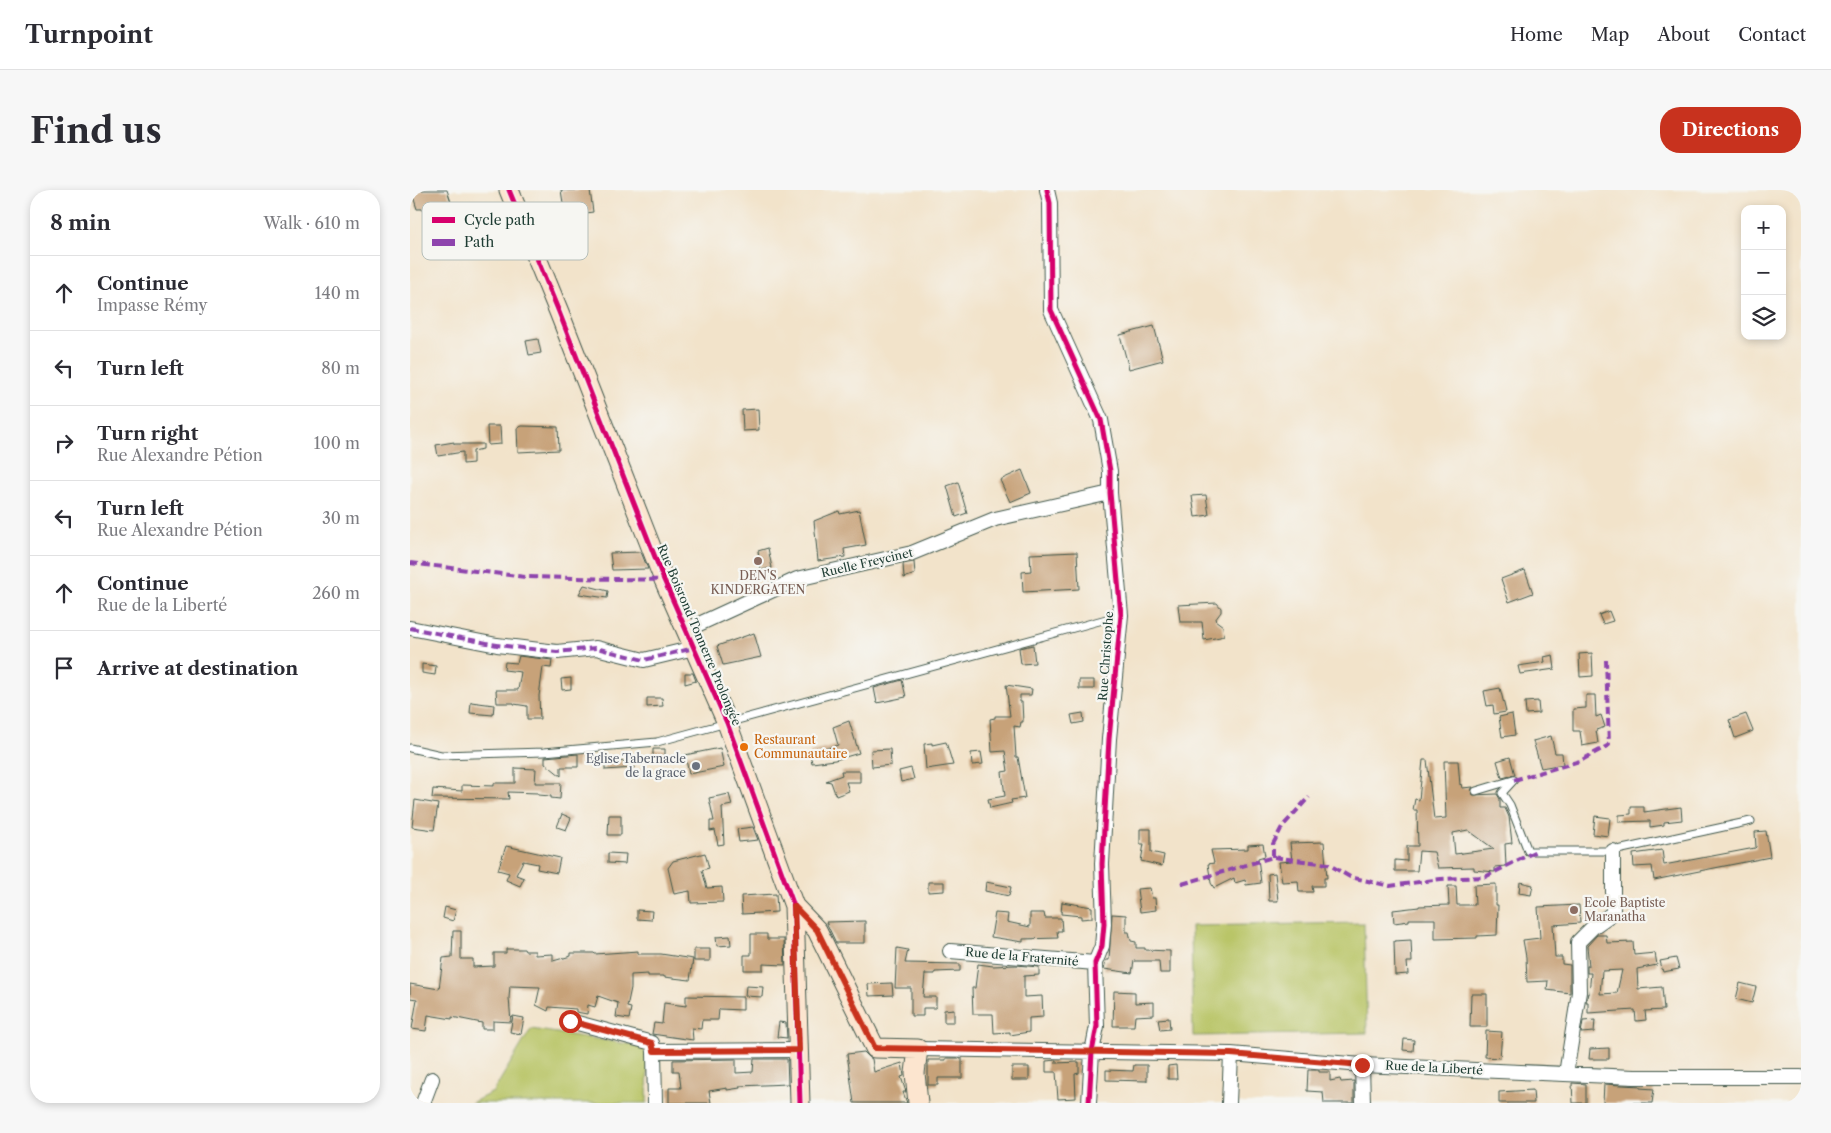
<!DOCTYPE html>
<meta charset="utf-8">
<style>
:root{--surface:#fff;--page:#f7f7f7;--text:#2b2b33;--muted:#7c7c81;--line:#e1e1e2;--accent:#c8321e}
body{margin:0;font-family:"Libre Caslon Text",serif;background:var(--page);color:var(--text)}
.controls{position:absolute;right:15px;top:15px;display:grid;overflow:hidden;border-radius:10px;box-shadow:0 2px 8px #0003}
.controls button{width:45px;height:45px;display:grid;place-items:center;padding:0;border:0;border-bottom:1px solid var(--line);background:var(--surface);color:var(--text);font:25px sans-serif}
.stop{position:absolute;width:15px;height:15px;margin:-11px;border:4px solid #c8321e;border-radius:50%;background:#fff}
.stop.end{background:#c8321e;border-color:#fff;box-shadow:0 1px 5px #0008}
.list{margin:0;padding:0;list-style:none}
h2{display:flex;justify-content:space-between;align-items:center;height:65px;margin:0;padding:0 20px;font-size:21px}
h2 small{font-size:16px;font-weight:400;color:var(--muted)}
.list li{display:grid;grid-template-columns:32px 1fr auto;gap:15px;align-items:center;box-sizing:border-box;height:75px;padding:0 20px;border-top:1px solid var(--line)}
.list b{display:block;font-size:19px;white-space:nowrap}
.list p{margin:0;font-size:16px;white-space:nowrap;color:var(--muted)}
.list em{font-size:16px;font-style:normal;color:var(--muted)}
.icon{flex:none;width:28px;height:28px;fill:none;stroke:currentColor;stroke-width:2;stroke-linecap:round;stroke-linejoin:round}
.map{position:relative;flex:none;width:1391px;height:913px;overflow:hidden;border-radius:20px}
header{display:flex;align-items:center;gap:30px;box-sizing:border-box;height:70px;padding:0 25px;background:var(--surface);border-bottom:1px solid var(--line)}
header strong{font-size:24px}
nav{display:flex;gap:28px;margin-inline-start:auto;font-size:18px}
.intro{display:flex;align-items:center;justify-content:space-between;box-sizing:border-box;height:120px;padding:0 30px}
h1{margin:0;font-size:35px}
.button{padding:12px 22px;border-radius:20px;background:var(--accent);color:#fff;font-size:18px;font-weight:700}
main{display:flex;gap:30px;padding:0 30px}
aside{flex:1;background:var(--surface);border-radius:20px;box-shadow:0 2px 8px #0003}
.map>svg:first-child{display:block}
</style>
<header>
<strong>Turnpoint</strong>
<nav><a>Home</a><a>Map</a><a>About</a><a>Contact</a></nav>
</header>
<div class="intro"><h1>Find us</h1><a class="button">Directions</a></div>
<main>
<aside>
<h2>8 min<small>Walk · 610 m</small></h2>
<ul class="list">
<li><svg class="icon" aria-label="ahead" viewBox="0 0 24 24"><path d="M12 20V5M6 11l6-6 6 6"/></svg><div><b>Continue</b><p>Impasse Rémy</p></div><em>140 m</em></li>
<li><svg class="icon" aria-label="left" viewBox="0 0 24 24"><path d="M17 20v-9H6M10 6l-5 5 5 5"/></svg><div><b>Turn left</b></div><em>80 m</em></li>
<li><svg class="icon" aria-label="right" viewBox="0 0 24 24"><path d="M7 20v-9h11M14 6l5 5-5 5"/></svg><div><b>Turn right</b><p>Rue Alexandre Pétion</p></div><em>100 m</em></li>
<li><svg class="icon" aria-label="left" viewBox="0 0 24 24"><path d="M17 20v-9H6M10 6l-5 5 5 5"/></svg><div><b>Turn left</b><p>Rue Alexandre Pétion</p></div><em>30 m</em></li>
<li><svg class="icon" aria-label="ahead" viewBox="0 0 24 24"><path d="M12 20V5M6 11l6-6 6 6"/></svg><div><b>Continue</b><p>Rue de la Liberté</p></div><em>260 m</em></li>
<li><svg class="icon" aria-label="arrive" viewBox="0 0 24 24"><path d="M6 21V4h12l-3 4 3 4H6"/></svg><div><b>Arrive at destination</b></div></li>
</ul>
</aside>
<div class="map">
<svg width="1391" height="913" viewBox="0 0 1391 913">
<rect width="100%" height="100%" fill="#f6f6f2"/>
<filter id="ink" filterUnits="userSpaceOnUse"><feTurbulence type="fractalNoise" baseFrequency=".02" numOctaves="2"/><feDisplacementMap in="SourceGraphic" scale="10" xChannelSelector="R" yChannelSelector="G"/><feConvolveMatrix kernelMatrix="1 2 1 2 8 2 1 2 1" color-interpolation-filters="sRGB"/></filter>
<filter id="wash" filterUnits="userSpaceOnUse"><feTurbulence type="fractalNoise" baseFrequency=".0096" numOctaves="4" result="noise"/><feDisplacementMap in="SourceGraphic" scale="20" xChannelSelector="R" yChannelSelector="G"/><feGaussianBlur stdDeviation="1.12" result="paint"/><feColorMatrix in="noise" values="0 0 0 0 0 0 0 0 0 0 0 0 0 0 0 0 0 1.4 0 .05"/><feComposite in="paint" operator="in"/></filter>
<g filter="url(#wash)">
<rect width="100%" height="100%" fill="#f2e3ca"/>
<path fill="#b9c567" stroke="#6c814e" d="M954 733 957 843 783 846 781 736Z
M121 839 238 857 237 913H61L83 902Z"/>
<g id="blocks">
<path fill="#c7a279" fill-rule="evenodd" d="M12 0H37L43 18 7 19 2 3Z
M151 0H180L183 22 155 26Z
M744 136 753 170 719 179 710 145Z
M128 149 131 163 119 165 116 151Z
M348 219 349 240 333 241 332 220Z
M77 236H90L91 254 78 255Z
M112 236 148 237 149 260 108 262 107 238Z
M44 252V254H73V259L63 261V273L53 274V262L28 266 26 255Z
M612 280 621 303 600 312 590 290Z
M548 292 557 323 546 327 537 296Z
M796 305 799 325 785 327 782 306Z
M449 320 456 355 434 359 435 367 408 371 404 331 429 321 430 324Z
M358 358 362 378 351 380 348 361Z
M231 362 238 379 202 380 200 363Z
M667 362 669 399 613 402 612 382 621 381 620 364Z
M504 372 505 384 494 388 493 374Z
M1115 380 1123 403 1099 412 1091 389Z
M174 395 198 401 197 408 169 404Z
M807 413 811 418V422L805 430 813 436 814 445 810 447 794 450 792 432H770L768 415Z
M1199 421 1203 431 1193 434 1189 425Z
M344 443 351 467 313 475 307 456Z
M623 455 625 473 611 474 609 458Z
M1182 463 1183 486 1170 487 1169 464Z
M1143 465 1145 479 1110 484 1108 476 1135 472 1134 467Z
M109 466 142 470 141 478 133 477 129 506 130 529H117V516L104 514V513H87L86 500H108L111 482 94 480 95 472 107 473Z
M12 474 26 476 25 485 12 483Z
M275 483H283L286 491 275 494Z
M161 488V499L152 500 151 489Z
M492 490 496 507 467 513 464 498Z
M669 490H684V499H669Z
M596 495 622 499 621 505H610V512H612L613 532H611L610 537 604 536 606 567H608L615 608 601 610 602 613 580 618 578 609 595 606 592 582 598 581 595 561 582 562 580 529 585 528V526H600Z
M1090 498 1096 522 1084 524 1083 515 1077 516 1074 501Z
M1176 505H1185L1186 527 1191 525 1195 537 1186 540 1188 553 1172 556 1170 541H1163V519L1176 518Z
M237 508H252L253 516 237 517Z
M1128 511 1129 523 1116 524 1115 512Z
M61 512 84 515 83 525 60 523Z
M673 523 674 532 663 534 661 525Z
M1102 524 1105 545 1092 547 1089 527Z
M1336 524 1343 541 1325 548 1319 530Z
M439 531 449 563 425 570 402 573 400 563 428 555 423 537Z
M1141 546 1145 563H1152L1153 574 1131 578 1123 551Z
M536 552 543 575 516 579 514 554 522 553V555Z
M310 558 314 577 279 584 275 565Z
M243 559H255V568H252V571L243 570Z
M480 559 481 575 462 577 461 560Z
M571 562 573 574 562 575 561 563Z
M168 564V577H151V586L135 573V567Z
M1100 567 1105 585 1092 588 1087 571Z
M1013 570H1017L1024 629 1036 628 1034 571H1048L1050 595 1051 594 1052 598 1063 597 1061 600 1063 605 1087 604 1090 609V618H1095L1099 627 1102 653 1095 654 1096 676 1085 677V682L1064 680V677L1028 678 1024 662 1009 661 1007 681H985V670L997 671V656H1008L1007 620H1003L1005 609 1009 610ZM1058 640 1084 659 1045 664 1043 643Z
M224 571V578L195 580V572Z
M105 578 126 579 125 593H151L150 609 141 608V606L128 605V603L98 602 99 609 22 608 23 599 52 601V595L84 596V593H105Z
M501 578 504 589 491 592 489 581Z
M431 581H450V592H436L439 601 426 606 421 592 416 591 432 585Z
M319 604 322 615 312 617 314 654 308 655 305 640 300 641V631H304L299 608Z
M5 610 28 614 24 640 2 637Z
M1221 617H1234V622L1271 617 1272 630 1254 632V635L1240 637V631L1209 632V625L1221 624Z
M152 624 161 628 156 640 147 637Z
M199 625H211V645H198Z
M1185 626 1200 628 1198 646 1183 644Z
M343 637 348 650 329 652 327 639Z
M730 639H741V662L754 665 752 676 731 671 734 654H730Z
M1356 641 1360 667 1244 690 1242 676 1224 677 1223 664 1252 660 1254 675 1345 658 1346 657 1345 642Z
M914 652 917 688H914V696H902L903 702H889L888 691 872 692 869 672 882 671 880 653Z
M853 654 855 666 848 668 851 693 836 695 835 690 825 693 824 688 804 698 801 693 798 674 804 673 801 660 838 659V655Z
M96 656 150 668 147 683 127 679 128 674 113 671 106 685 114 688 110 696 96 690 99 683 88 680Z
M198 663 216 664 215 674 198 673Z
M295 663 299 678 292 680 297 698 312 697 313 712 281 713 280 701 264 704 258 678 263 671Z
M865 683 868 711H859L858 684Z
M518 692H534V701L518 702Z
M576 692 601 697 599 706 575 701Z
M1110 692 1123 695 1121 705 1109 703Z
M1086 694V715H1088L1087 745 1067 746V748L1025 749V729H999V731L984 733 983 720 1009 717V716L1039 715 1038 696H1046L1047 715H1065L1064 695Z
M740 698 742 708H745L746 720 730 722 727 699Z
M366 704 367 722 332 724 331 706Z
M652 712 682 717V728L671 729V726L651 724Z
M1169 715 1170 733 1143 735 1145 767H1152V774L1160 775V803L1137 800 1138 791 1117 792 1116 767 1113 750 1130 748 1128 717Z
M35 717 46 720 43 731 33 728Z
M227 720 242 721 241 730 227 729Z
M585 723 598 724 597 732 620 737V723H634L635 728H651L652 741H647L648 748 613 749V752L581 747Z
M702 724 716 725V742H719L721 751 726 752V758H735V760L760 761V783H750L749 771H724L722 783 694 779 696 770H699Z
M455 731V753H426L416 732Z
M43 741H51V769H63V777L84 776V763H96V759H114L115 761H125V765L143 764V771L161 766V763H184L185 764 228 761V764H251L283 769 280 790 254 787V786H238V784L221 785V798L217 817 221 818 219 829 206 827 208 813 188 806 185 817 178 815 177 824 166 822V819L139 817 138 821 126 815 130 797 100 796 99 808 101 832 83 831V839H72V833L42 827V829L18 825 16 841 2 839 7 809 0 808V794L29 799 33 768 42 767Z
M341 744H357V749H374L375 775 353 774V780H334V765H341Z
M1187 745H1196L1197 753 1223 752 1224 765 1245 763 1247 775 1227 779 1228 799 1252 797 1254 820 1235 821 1236 830 1226 831 1225 820 1178 823V812H1176L1178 803H1179L1181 783H1177V776H1179L1177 756ZM1212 780 1207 803 1190 804 1192 781Z
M320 746 321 755 307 756 306 747Z
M1001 750 1002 772H997L998 784 985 785 984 751Z
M487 758 498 760 495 773 550 774V781L525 782V784H515L513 807H526V818H513V826H501V798H485Z
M284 759H300V771H284Z
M1266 768 1269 779 1253 782 1250 771Z
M568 774 583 776 606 775 629 777V785L614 786V807L632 806 633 827 619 828V842L600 845V842L584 843 583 824H563L562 798H565Z
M482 793 483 805 459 806 458 794Z
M1330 793 1346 797 1342 813 1326 809Z
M336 796 353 797 352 807 335 806Z
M704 801 725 802V813L744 812V825L725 826 724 836H703Z
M1061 804H1077V837H1060Z
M276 806 333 807V820L309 819 308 830H292L291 839 282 838 283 850 242 844 244 833 252 834 254 813 276 816Z
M544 819V832H534V820Z
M103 826 114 828 111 844 100 842Z
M759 828 760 839 750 840 748 829Z
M1185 830 1184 842 1171 843 1173 831Z
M369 832 376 833 377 848 367 847Z
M1076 841 1092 842 1090 868 1075 867Z
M994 849 1004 850 1003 861 993 860Z
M1199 858V869H1179L1180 859Z
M454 862 459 867 462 869 464 882 492 873 494 886 491 887 496 902H493L497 913H444L437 864Z
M536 868H552V888H528V895H518V870H536Z
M326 869V883L343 882 344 869H377L378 894 329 896 330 898 317 900V898L299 901 301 913H259V898H271L269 881H263V870Z
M646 870V873L669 872V883L665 884 666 908 648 909 646 882H636V871Z
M724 875H737V891L696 890V880L723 881Z
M766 875 767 889H758V876Z
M602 877H619V890H602Z
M898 880H909V882H920V891L930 889 931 892 944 891V913H914L913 902 897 901Z
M1162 893 1176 894V913H1163Z
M1194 894 1230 896V898L1244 899 1242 913H1193Z
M1123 900 1124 913H1089V902Z"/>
</g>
</g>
<g filter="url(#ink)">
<use href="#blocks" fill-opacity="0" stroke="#3f564a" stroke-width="1"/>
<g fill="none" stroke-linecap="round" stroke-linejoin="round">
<g stroke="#3f564a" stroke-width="9">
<path id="lane" d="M0 558 31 565 134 562 247 552 711 425
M1104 590 1092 603 1100 615 1118 661H1203L1341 631
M1066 601 1103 590"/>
</g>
<g stroke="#3f564a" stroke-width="16">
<path id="street" d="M637 0 640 13 641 120 691 230 700 281V303L711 425 699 549 692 674 694 734 692 756 685 773 687 836 682 862 679 913
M0 438 87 455 147 462 186 458 234 470 284 458
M276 440 387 389 502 363 585 329 700 303
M540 761 685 773
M160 831 242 853 244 861 389 860
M508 859 821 864 952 875 1224 887H1391
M244 861 245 913
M952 875 953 913
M1156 884 1169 802 1168 752 1183 737 1203 723V661
M13 913 22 889
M819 913 821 864"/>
</g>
<g stroke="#3f564a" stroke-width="21">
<path id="secondary" d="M99 0 149 122 254 390 317 533 384 716 390 913
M384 716 407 740 465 858 508 859 505 883 508 913"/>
</g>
<use href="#lane" stroke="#fff" stroke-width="7"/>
<use href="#street" stroke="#fff" stroke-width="14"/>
<use href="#secondary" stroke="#fce5cf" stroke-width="19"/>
<path stroke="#8e44ad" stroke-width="4" stroke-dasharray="8 4" stroke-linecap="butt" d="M0 373 116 387 254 390
M0 438 87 455 147 462 186 458 234 470 284 458
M1104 590 1170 571 1199 555 1196 470
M863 667V654L872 637 899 607
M772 694 863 667 918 674 940 687 980 696 1031 689 1075 687 1126 661"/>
<g stroke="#f6f6f2" stroke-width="8">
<path id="cycleway" d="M99 0 149 122 254 390 317 533 384 716 390 913
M637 0 640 13 641 120 691 230 700 281V303L711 425 699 549 692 674 694 734 692 756 685 773 687 836 682 862 679 913"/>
</g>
<use href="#cycleway" stroke="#d6006c" stroke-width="5"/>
</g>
</g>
<g fill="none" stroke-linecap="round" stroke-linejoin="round" filter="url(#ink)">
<path stroke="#c8321e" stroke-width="6" d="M160 831 242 853 244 861 389 860 384 716 407 740 465 858 821 864 952 875"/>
</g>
<g fill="#8d6e63" stroke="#f6f6f2" stroke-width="2">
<circle cx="348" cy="371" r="5"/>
<circle cx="1164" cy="720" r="5"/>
</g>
<circle fill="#e8710a" stroke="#f6f6f2" stroke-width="2" cx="334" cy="557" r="5"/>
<circle fill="#6b7280" stroke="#f6f6f2" stroke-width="2" cx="286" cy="576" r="5"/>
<g text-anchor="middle" stroke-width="4.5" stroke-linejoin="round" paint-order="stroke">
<g font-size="12" fill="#1f3d34" stroke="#f6f6f2">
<text transform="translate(457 373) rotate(-13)" y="4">Ruelle Freycinet</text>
<text transform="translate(289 445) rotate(67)" y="4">Rue Boisrond Tonnerre Prolongée</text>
<text transform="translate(696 466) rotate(-86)" y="4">Rue Christophe</text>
<text transform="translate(612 767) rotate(5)" y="4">Rue de la Fraternité</text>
<text transform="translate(1024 878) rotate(3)" y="4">Rue de la Liberté</text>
</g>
<g font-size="12" fill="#785e54" stroke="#f6f6f2">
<text x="348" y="390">DEN'S<tspan x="348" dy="14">KINDERGATEN</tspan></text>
<text x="1174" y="717" text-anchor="start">Ecole Baptiste<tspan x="1174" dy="14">Maranatha</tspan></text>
</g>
<g font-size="12" fill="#c56008" stroke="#f6f6f2" text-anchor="start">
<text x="344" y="554">Restaurant<tspan x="344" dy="14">Communautaire</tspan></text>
</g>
<g font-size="12" fill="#5b616d" stroke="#f6f6f2" text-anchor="end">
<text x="276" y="573">Eglise Tabernacle<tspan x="276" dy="14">de la grace</tspan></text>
</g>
</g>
<rect x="12" y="12" width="166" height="58" rx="8" fill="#f6f6f2" stroke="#b6beb9" stroke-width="1"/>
<rect x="22" y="27" width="23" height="6" fill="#d6006c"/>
<rect x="22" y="49" width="23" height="7" fill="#8e44ad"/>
<g font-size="14" fill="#1f3d34">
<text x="54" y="35">Cycle path</text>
<text x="54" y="57">Path</text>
</g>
</svg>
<div class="controls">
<button>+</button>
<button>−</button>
<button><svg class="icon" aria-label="layers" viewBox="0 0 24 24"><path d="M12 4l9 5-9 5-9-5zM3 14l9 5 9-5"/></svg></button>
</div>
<div class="stop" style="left:160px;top:831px"></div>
<div class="stop end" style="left:952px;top:875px"></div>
</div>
</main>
